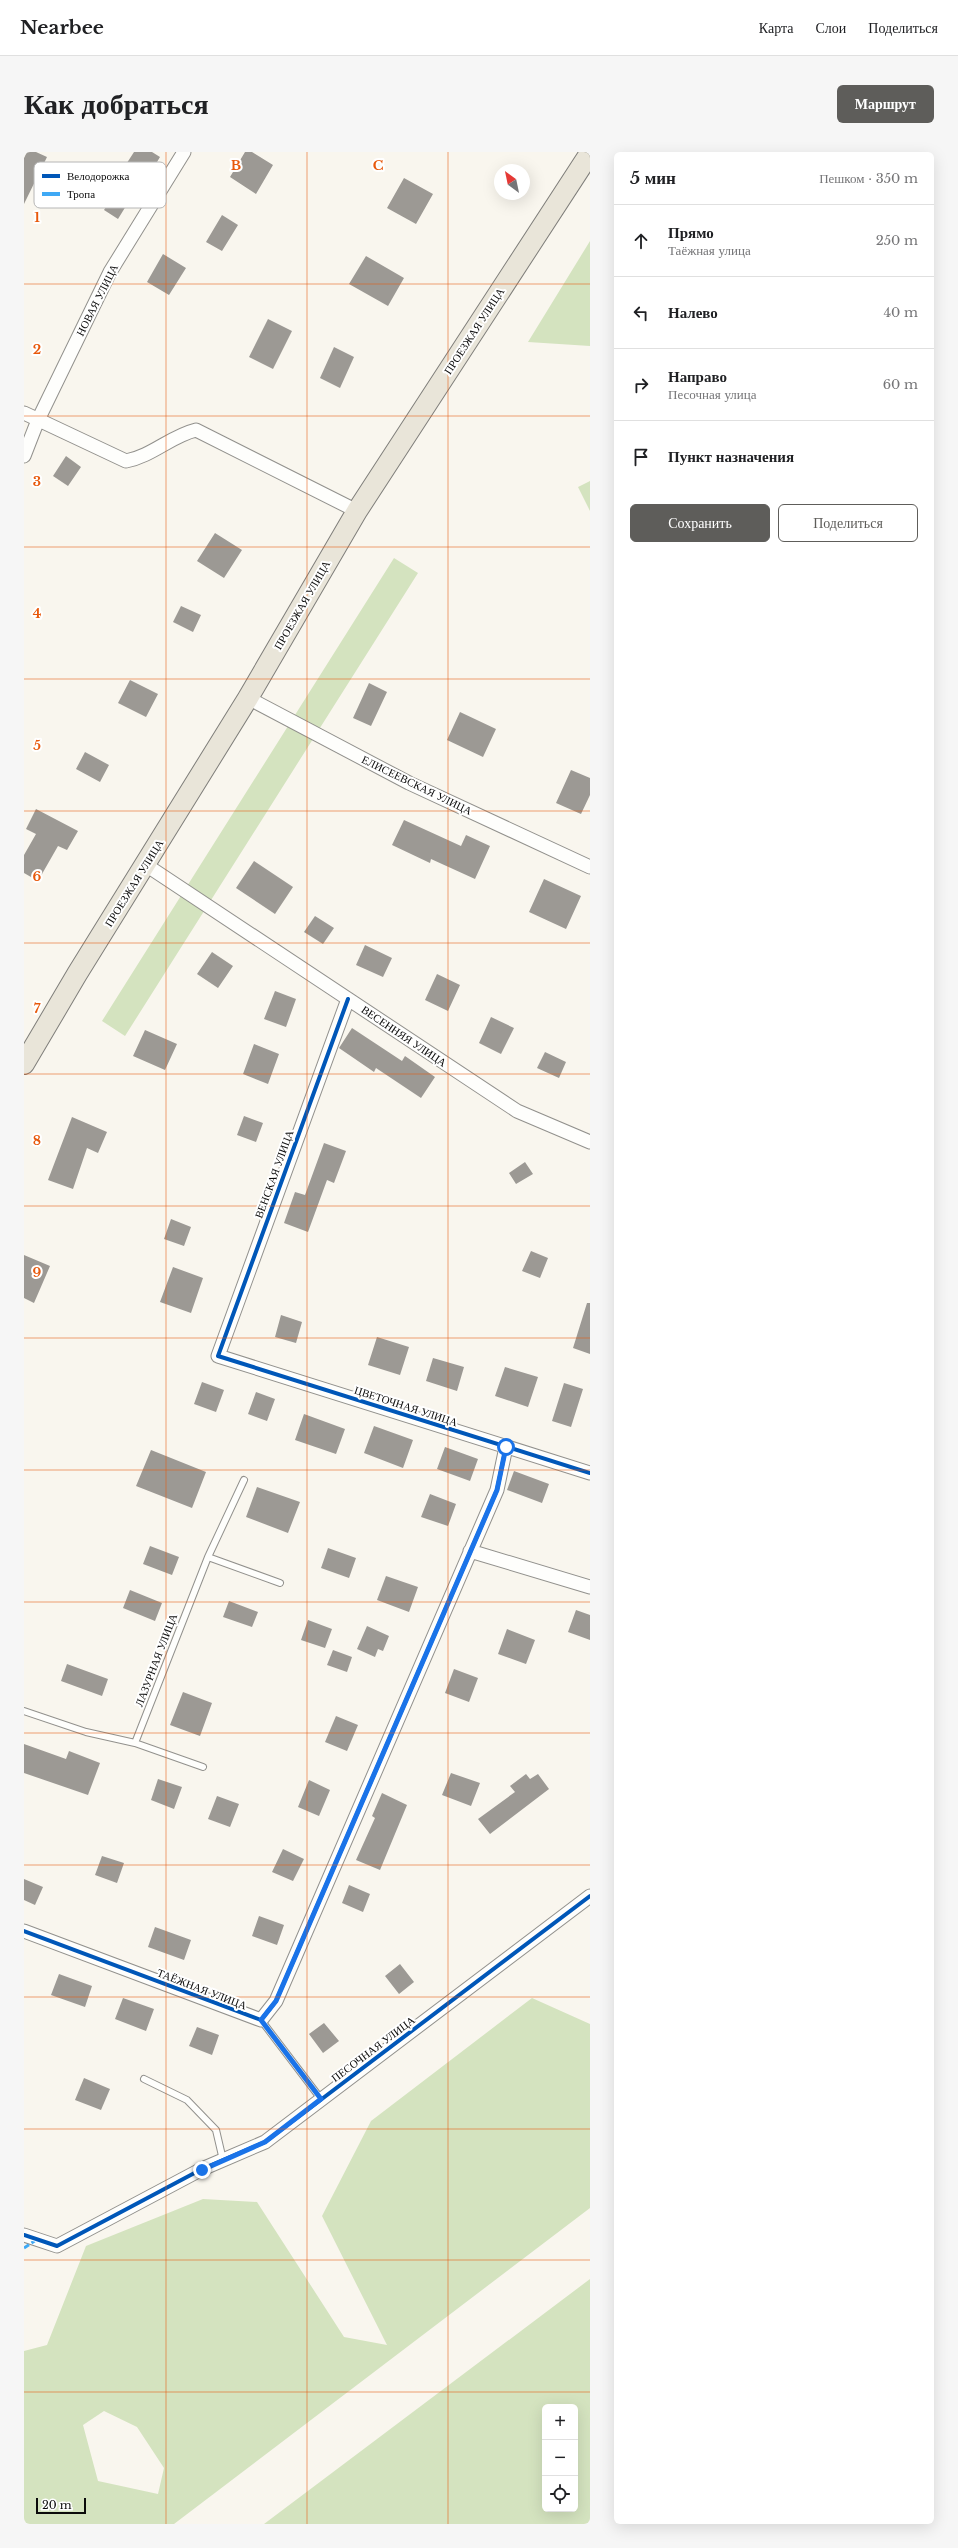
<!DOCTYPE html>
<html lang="ru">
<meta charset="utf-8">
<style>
:root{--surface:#fff;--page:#f6f6f6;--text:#202124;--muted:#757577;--line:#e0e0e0;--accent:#5e5d5a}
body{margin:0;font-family:"Libre Baskerville",serif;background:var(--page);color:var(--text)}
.controls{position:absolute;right:12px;bottom:12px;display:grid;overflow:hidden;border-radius:6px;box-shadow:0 4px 16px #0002}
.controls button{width:36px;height:36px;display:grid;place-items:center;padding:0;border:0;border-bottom:1px solid var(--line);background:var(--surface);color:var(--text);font:20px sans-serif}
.compass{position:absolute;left:470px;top:12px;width:36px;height:36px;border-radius:50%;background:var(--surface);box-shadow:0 4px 16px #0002;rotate:327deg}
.scale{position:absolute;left:12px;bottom:10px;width:50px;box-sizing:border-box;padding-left:4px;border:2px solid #0b0b0b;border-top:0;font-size:11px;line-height:14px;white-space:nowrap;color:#0b0b0b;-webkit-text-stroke:3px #fff;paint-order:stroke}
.stop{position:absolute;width:12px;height:12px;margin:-9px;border:3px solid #1a73e8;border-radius:50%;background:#fff}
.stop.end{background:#1a73e8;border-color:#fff;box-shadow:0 1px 4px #0008}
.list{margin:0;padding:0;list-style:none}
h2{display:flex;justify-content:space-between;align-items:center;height:52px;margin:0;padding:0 16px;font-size:17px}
h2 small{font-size:13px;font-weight:400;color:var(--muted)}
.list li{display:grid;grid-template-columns:26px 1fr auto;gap:12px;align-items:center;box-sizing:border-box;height:72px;padding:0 16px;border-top:1px solid var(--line)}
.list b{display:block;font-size:15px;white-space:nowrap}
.list p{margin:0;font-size:13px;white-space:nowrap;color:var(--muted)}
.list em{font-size:13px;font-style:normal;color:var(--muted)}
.actions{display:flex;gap:8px;padding:12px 16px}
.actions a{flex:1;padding:9px 0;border:1px solid var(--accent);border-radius:6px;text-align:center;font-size:14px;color:var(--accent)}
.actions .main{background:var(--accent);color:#fff}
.icon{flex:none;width:22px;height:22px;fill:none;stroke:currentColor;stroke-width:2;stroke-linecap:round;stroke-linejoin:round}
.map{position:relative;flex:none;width:566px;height:2372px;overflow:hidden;border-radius:6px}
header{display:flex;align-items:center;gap:24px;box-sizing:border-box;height:56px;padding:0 20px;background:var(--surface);border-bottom:1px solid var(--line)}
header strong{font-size:19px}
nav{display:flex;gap:22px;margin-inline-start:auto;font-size:14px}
.intro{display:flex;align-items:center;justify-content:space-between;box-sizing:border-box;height:96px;padding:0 24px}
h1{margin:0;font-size:28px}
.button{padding:10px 18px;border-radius:6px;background:var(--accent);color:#fff;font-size:14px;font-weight:700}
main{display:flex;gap:24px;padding:0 24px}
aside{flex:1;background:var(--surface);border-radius:6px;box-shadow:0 4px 16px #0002}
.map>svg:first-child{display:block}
</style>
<header>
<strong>Nearbee</strong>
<nav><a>Карта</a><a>Слои</a><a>Поделиться</a></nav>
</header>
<div class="intro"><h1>Как добраться</h1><a class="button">Маршрут</a></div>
<main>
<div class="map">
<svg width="566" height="2372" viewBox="0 0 566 2372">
<rect width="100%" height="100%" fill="#f9f6ee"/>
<path fill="#d4e3bf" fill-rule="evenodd" d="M566 89V194L504 190Z
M566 329V359L554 335Z
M370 406 394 421 101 884 78 869Z
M508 1846 566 1872V2056L150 2372H0V2199L23 2193 62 2094 179 2047 233 2050 320 2185 363 2193 298 2064 347 1969ZM80 2259 113 2275 140 2316 134 2342 74 2329 59 2273Z
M566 2127V2372H240ZM521 2255H551V2357H521Z"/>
<path fill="#9c9994" d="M3 0H12L23 5 0 52V6Z
M110 0H128L136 5 121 30 118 28 94 67 80 58 104 20 99 17Z
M221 0H228L249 13 232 42 206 25Z
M380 26 409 42 392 72 363 56Z
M198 63 214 73 198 99 182 90Z
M139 102 162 116 145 143 123 130Z
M342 104 380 126 364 154 325 132Z
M244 167 268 179 249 217 225 205Z
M310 195 330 205 316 236 296 226Z
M42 304 57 315 44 334 29 324Z
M191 381 218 398 200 426 173 409Z
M157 454 177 463 169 480 149 470Z
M106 528 134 542 122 565 94 551Z
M345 531 363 540 347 574 329 566Z
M436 560 472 577 459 605 423 588Z
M61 600 85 613 76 630 52 617Z
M547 618 566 626V643L557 662 532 651Z
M12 657 54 679 43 698 34 694 14 729 0 721V703L12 682 2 677Z
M380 668 437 694 442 683 466 694 451 727 407 707 406 711 368 693Z
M230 709 269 735 251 762 212 736Z
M520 727 557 744 542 777 505 760Z
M291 764 310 776 299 792 280 780Z
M341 793 368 806 359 825 332 813Z
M188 800 209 814 194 836 173 822Z
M413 822 436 833 424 859 401 848Z
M251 839 272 847 262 875 240 867Z
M467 865 490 876 477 902 455 891Z
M328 876 378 909 381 904 411 925 397 946 352 916 350 920 315 896Z
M121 878 153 892 141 918 109 904Z
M230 892 255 902 244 932 219 922Z
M521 900 542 910 535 926 513 916Z
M220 964 239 971 232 990 213 983Z
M48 965 83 980 74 1001 63 996 49 1037 24 1028Z
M300 991 322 999 310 1031 303 1028 284 1080 260 1071 271 1040 281 1043Z
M501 1010 509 1022 492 1032 485 1021Z
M147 1067 167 1075 160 1094 140 1087Z
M507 1099 524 1106 516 1126 498 1119Z
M0 1103 26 1114 10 1151 0 1146Z
M149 1115 179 1126 167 1161 136 1150Z
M563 1151H566V1202L549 1196Z
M257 1163 278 1170 272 1191 251 1185Z
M353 1185 385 1195 376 1223 344 1213Z
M409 1206 440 1215 433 1239 402 1229Z
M481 1215 514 1225 504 1255 471 1244Z
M178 1230 200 1238 192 1260 170 1252Z
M540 1231 559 1237 547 1275 528 1269Z
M232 1240 251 1247 243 1269 224 1262Z
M280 1262 321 1277 312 1302 271 1288Z
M350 1274 389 1288 379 1316 340 1301Z
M421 1295 454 1307 446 1329 413 1317Z
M127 1298 182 1320 168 1356 112 1334Z
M490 1319 525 1332 518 1351 483 1338Z
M233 1335 276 1350 264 1381 222 1365Z
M406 1342 432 1352 424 1374 397 1365Z
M126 1394 155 1405 148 1423 119 1412Z
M304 1396 332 1406 325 1426 297 1416Z
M362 1424 394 1435 385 1460 353 1448Z
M106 1438 138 1451 131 1469 99 1456Z
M205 1449 234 1460 228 1475 199 1465Z
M552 1458 566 1463V1488L544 1480Z
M284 1468 308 1477 301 1496 277 1488Z
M343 1474 365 1484 359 1499 354 1497 351 1505 333 1497Z
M483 1477 511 1488 502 1512 474 1502Z
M309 1498 328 1505 323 1520 303 1513Z
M43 1512 84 1527 78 1544 37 1529Z
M430 1517 454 1526 445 1550 421 1541Z
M159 1540 188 1551 176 1584 146 1573Z
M312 1564 334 1573 323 1599 301 1590Z
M0 1592 42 1607 45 1599 76 1611 64 1643 0 1621Z
M427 1621 456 1631 447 1654 418 1643Z
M502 1622 506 1627 514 1622 525 1637 466 1682 454 1667 491 1640 486 1634Z
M134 1627 158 1635 150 1657 127 1648Z
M285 1628 306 1638 295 1664 274 1655Z
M358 1641 383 1653 356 1718 332 1708 351 1666 348 1664Z
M193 1644 215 1652 206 1675 184 1667Z
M259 1697 280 1707 269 1729 248 1720Z
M78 1704 100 1711 93 1731 71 1723Z
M0 1727 19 1735 11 1753 0 1748Z
M325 1733 346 1742 339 1760 318 1751Z
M235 1764 260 1773 253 1793 228 1784Z
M131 1775 167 1788 160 1808 124 1795Z
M376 1812 390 1830 375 1842 361 1824Z
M35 1822 68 1834 61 1855 27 1843Z
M99 1846 130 1857 122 1879 91 1867Z
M300 1871 315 1889 299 1901 285 1882Z
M173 1875 195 1883 188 1903 165 1894Z
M60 1926 86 1937 77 1958 51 1948Z"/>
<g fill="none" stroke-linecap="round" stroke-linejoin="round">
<g stroke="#92918d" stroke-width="8">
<path id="service" d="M184 1405 256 1431
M0 1559 62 1580 111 1591 184 1405 220 1328
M111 1591 179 1615
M237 1868 297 1947
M120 1927 163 1948 192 1978 199 2008"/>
</g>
<g stroke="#92918d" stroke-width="15">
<path id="minor" d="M0 261 102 309C128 304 147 284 172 278L333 359
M0 304 14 268 86 120 160 0
M224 546 385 631 566 715
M122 713 493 959 566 990
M324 847 194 1204 566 1321
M446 1399 566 1435
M0 1779 237 1868 252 1849 473 1338 482 1295
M0 2083 33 2094 178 2017 241 1990 566 1744"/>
</g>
<g stroke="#7f7e7a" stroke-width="22">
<path id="primary" d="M0 912 53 822 224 546 333 359 566 1"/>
</g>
<use href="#service" stroke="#fefefc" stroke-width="6"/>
<use href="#minor" stroke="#fefefc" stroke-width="13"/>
<use href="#primary" stroke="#e9e5d9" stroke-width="20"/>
<path stroke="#3fa9f5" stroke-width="3" stroke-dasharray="6 3" stroke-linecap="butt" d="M0 2096 12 2088"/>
<g stroke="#fff" stroke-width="6">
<path id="cycleway" d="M324 847 194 1204 566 1321
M0 1779 237 1868 252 1849 473 1338 482 1295
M0 2083 33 2094 178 2017 241 1990 566 1744"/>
</g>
<use href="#cycleway" stroke="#0057b8" stroke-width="4"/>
</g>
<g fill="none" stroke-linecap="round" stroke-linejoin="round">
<path stroke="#1a73e8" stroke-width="5" d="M178 2018 241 1990 297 1947 237 1868 252 1849 473 1338 482 1295"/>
</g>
<path fill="none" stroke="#e8590c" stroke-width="1" stroke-opacity="0.55" d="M142 0V2372M283 0V2372M424 0V2372M0 132H566M0 264H566M0 395H566M0 527H566M0 659H566M0 791H566M0 922H566M0 1054H566M0 1186H566M0 1318H566M0 1450H566M0 1581H566M0 1713H566M0 1845H566M0 1977H566M0 2108H566M0 2240H566"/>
<g text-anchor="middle" stroke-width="4" stroke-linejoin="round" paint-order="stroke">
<g font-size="11" fill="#0b0b0b" stroke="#fff">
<text transform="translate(73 148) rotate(-63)" y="4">НОВАЯ УЛИЦА</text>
<text transform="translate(450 179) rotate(-57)" y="4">ПРОЕЗЖАЯ УЛИЦА</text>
<text transform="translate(278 453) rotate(-60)" y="4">ПРОЕЗЖАЯ УЛИЦА</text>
<text transform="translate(393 633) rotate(26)" y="4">ЕЛИСЕЕВСКАЯ УЛИЦА</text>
<text transform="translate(110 731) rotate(-58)" y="4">ПРОЕЗЖАЯ УЛИЦА</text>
<text transform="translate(380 884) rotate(34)" y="4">ВЕСЕННЯЯ УЛИЦА</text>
<text transform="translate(250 1022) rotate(-70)" y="4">ВЕНСКАЯ УЛИЦА</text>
<text transform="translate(382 1254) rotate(18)" y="4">ЦВЕТОЧНАЯ УЛИЦА</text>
<text transform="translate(132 1508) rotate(-69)" y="4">ЛАЗУРНАЯ УЛИЦА</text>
<text transform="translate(178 1837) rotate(21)" y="4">ТАЁЖНАЯ УЛИЦА</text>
<text transform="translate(349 1897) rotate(-37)" y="4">ПЕСОЧНАЯ УЛИЦА</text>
</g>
</g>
<rect x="10" y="10" width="132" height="46" rx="6" fill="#fff" stroke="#b6b6b6" stroke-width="1"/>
<rect x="18" y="22" width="18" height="4" fill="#0057b8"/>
<rect x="18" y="40" width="18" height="4" fill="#3fa9f5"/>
<g font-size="11" fill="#0b0b0b">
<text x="43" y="28">Велодорожка</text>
<text x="43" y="46">Тропа</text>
</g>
<g font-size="13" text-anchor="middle" font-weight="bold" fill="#e8590c" stroke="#fff" stroke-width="4" stroke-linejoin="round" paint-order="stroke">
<text x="212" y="18">B</text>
<text x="354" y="18">C</text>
<text x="13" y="70">1</text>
<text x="13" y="202">2</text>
<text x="13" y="334">3</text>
<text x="13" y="466">4</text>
<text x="13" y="598">5</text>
<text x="13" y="729">6</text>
<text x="13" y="861">7</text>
<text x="13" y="993">8</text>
<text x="13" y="1125">9</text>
</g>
</svg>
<div class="controls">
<button>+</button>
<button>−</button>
<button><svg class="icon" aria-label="locate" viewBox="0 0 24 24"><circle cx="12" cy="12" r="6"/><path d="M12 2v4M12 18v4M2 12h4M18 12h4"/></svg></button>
</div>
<svg class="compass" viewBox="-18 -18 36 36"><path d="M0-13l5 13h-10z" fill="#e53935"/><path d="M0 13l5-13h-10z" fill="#757577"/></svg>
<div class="scale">20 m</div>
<div class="stop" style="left:482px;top:1295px"></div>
<div class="stop end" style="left:178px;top:2018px"></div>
</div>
<aside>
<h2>5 мин<small>Пешком · 350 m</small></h2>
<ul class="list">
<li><svg class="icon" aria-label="ahead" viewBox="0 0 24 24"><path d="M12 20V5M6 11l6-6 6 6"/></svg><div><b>Прямо</b><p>Таёжная улица</p></div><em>250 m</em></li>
<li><svg class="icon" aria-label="left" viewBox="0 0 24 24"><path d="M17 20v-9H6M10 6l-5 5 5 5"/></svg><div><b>Налево</b></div><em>40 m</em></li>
<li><svg class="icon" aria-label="right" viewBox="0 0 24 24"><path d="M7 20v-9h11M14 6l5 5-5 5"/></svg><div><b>Направо</b><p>Песочная улица</p></div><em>60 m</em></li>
<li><svg class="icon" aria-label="arrive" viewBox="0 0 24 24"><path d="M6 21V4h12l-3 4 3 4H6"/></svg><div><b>Пункт назначения</b></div></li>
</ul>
<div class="actions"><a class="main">Сохранить</a><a>Поделиться</a></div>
</aside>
</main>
